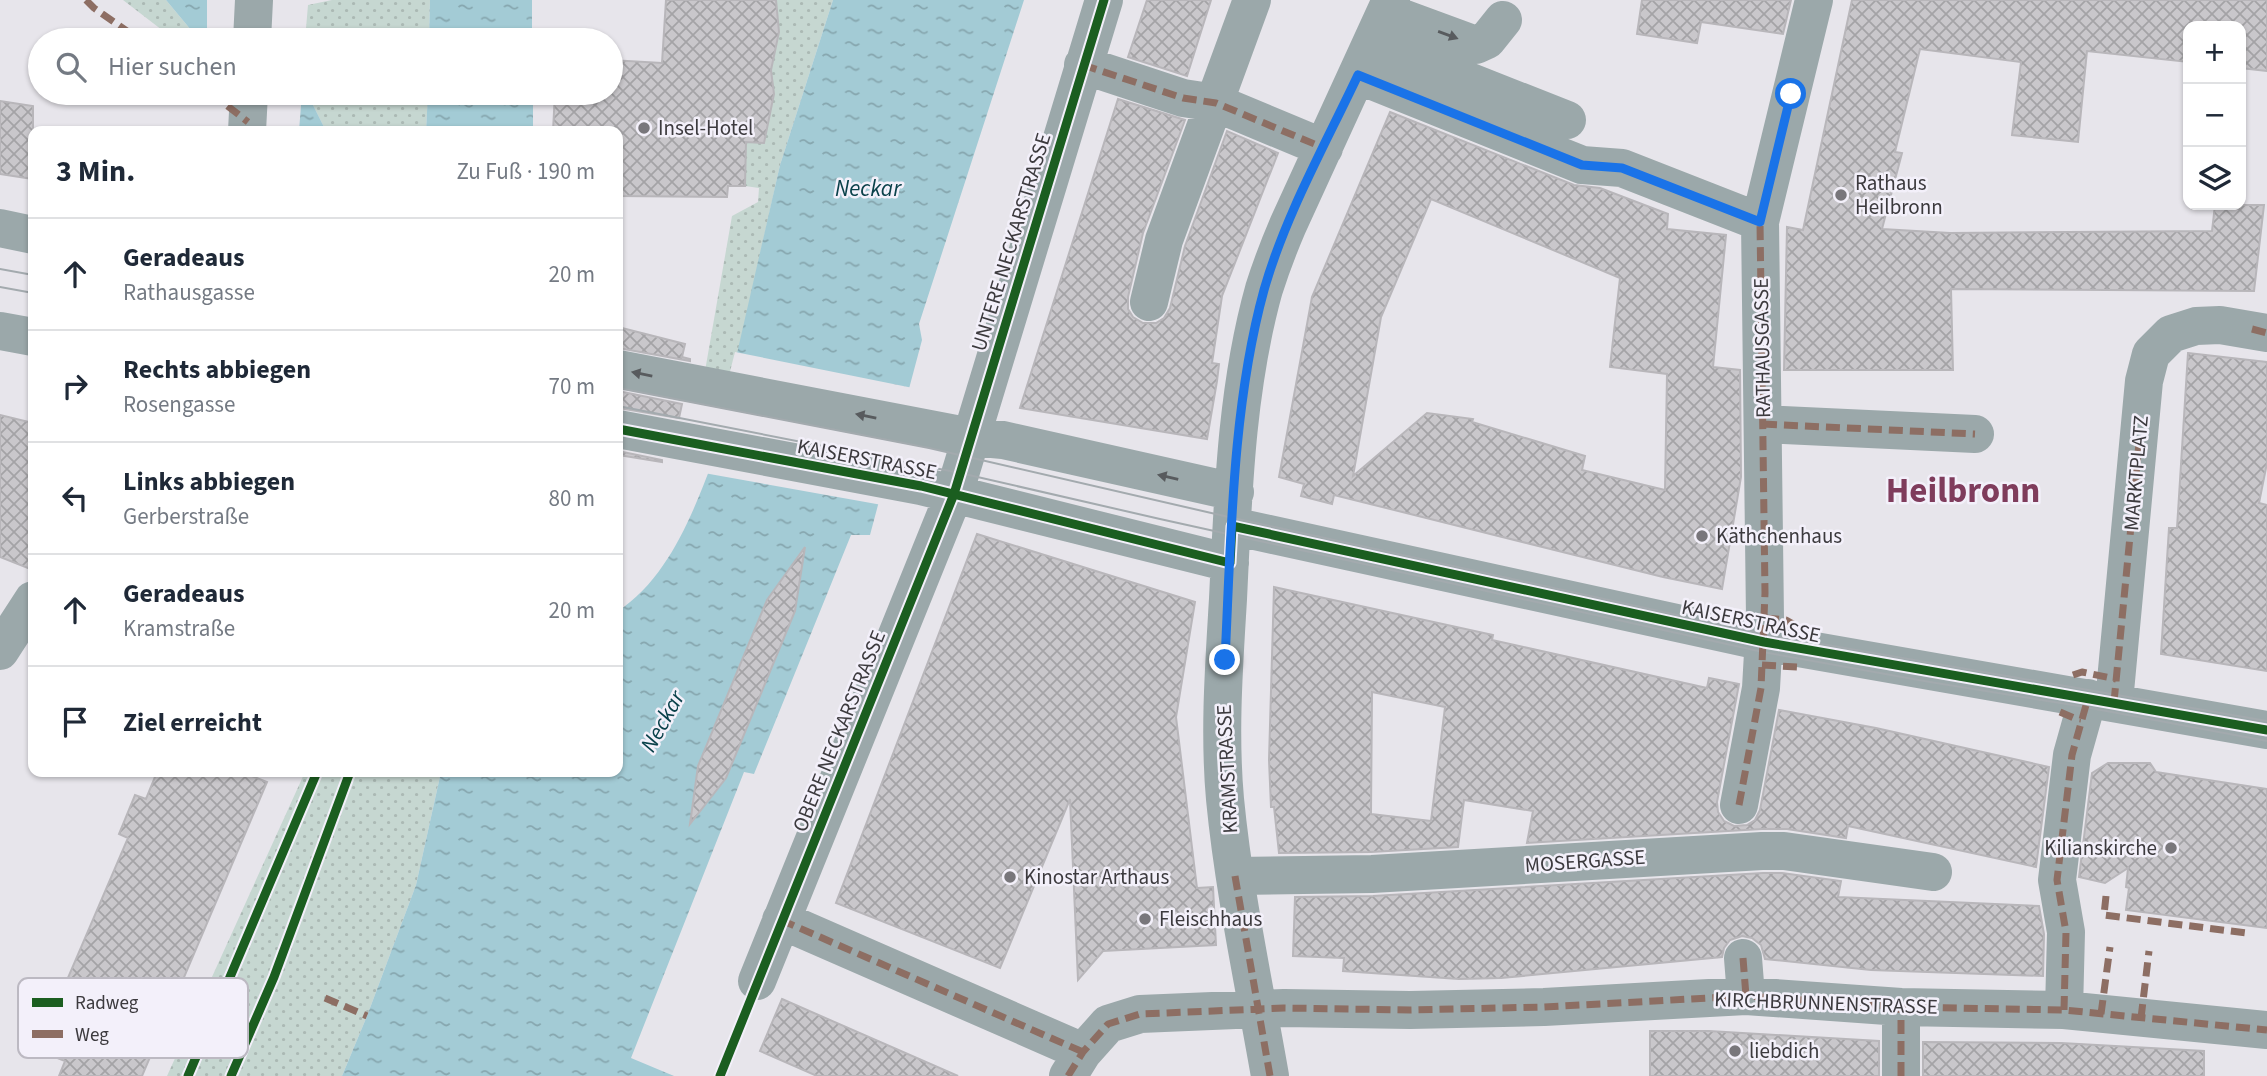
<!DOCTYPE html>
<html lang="de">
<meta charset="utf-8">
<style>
:root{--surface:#fff;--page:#f2f2f3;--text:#1f2937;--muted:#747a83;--line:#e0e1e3}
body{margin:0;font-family:"Source Sans 3",sans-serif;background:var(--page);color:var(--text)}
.controls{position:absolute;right:21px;top:21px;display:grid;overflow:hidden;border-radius:14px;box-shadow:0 2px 5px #0004}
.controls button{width:63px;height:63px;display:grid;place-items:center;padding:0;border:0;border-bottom:2px solid var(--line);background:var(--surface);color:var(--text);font:35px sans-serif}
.stop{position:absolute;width:21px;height:21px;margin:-16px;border:5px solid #1a73e8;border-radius:50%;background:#fff}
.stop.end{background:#1a73e8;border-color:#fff;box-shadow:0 2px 7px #0008}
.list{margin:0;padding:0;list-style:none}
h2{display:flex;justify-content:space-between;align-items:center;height:91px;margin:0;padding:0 28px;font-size:30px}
h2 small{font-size:23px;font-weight:400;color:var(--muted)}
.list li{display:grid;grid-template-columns:46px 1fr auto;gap:21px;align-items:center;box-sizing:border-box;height:112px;padding:0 28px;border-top:2px solid var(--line)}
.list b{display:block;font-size:26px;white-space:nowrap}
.list p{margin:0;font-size:23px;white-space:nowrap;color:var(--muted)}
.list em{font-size:23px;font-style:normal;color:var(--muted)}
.icon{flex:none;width:38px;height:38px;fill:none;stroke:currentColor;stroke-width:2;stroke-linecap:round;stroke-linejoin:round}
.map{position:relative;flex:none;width:2267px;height:1076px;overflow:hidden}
.search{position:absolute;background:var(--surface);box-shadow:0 2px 5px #0004;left:28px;top:28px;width:595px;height:77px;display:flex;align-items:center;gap:18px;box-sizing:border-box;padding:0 24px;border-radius:38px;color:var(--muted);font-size:26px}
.panel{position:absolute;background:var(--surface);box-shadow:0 2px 5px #0004;left:28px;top:126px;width:595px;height:651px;border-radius:14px}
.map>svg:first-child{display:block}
</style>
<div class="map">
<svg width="2267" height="1076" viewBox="0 0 2267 1076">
<defs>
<pattern id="grass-dots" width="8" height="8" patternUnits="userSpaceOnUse" patternTransform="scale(1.75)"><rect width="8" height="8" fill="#c6d7d1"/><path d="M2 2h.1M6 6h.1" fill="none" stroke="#abb9b4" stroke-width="1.8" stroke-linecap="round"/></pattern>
<pattern id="water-ripples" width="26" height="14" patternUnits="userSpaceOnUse" patternTransform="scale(1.75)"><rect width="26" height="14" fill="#a3cbd5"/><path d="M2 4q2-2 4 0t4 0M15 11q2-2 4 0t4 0" fill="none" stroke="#86a6ae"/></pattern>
<pattern id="building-cross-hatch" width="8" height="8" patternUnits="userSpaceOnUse" patternTransform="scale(1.75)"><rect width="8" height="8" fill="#c9c7cb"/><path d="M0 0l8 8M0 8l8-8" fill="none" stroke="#a4a3a6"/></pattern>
</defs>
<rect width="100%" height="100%" fill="#e7e5eb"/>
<path fill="url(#grass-dots)" d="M123 0H166L191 30 206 33 205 40H175Z
M332 0H430L429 40H305L308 5Z
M776 0H833L780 165 728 399 701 394 732 216 758 202 759 188 745 186 746 142H764L774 94 771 70 779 32Z
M307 93H428L426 131H326Z
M305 772H441L416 885 367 1016 342 1076H167Z"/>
<path fill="url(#water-ripples)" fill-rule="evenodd" d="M166 0H256L211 40 206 33 191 30Z
M430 0H532V40H429Z
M833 0H1024L919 324 922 340 870 535H851L754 774 744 772 631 1058 674 1076H342L367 1016 416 885 441 772H618V611C667 579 692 516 712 463L780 165ZM796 586 795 611 726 778 719 787 710 793 699 788 696 778 698 766Z
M244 93H307L326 131H268Z
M428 93H533V131H426Z"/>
<path fill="#e7e5eb" d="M207 0H260L282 40H207Z
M240 93H302L299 131H264Z
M735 352 913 388 882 505 704 473Z"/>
<path fill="url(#building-cross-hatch)" stroke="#b8b6ba" stroke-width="2" fill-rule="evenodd" d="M666 0H776L779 32 771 70 774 94 764 143 746 142 745 186H728L727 197 618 196V131H553L555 93H611V60L662 63Z
M1147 0H1211L1187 76 1128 57Z
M1642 0H1791L1783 34 1701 22 1697 43 1637 34Z
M1852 0H2267V71L2241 68V26H2188V62L2087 51 2078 142 2012 135 2021 62 1920 49 1895 152 1902 153 1882 229 1950 233 2212 231 2215 205H2264L2254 291 1951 289 1953 370H1784L1787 227 1803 230Z
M1118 99 1185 120 1143 233 1128 297V309L1133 317 1143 323H1156L1164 318 1170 308 1185 246 1227 131 1278 153 1222 296 1212 363 1219 364 1217 381 1207 439 1020 408Z
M0 101 33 106V179L0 174Z
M1390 112 1574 185 1600 188 1668 214 1667 229 1726 235 1713 367 1740 370 1741 477 1722 589 1663 577 1334 495 1332 504 1301 496 1304 484 1279 477 1312 297ZM1431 199 1620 278 1610 367 1667 374 1665 490 1582 470 1585 456 1472 422 1473 419 1427 413 1353 476 1381 317Z
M618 327 685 344 682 357 690 359V361L618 348Z
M2188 353 2267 362V463L2259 503 2267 505V671L2161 654 2169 528H2177Z
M618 391 682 404 679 418 618 408Z
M0 415 33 423V570L0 557Z
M618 451 662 460V462L618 455Z
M977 534 1195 602 1176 717 1197 888 1213 887 1216 945 1103 951 1078 980 1070 799 1000 968 836 903Z
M805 547 795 611 726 778 690 824 698 766 767 600Z
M1274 587 1493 635 1492 640 1707 688 1709 678 1739 684 1717 802 1718 812 1724 821 1734 826 1747 825 1755 820 1760 810 1779 710 1876 728 2049 767 2036 867 1848 826 1846 838 1787 829H1762L1527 843 1533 811 1464 800 1458 847 1371 852 1279 853 1274 807H1271L1269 760ZM1372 692 1445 707 1431 821 1371 814Z
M2108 763H2150L2156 772 2267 789V928L2126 910 2129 888 2126 887 2128 868 2105 883 2079 877 2092 773Z
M157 772H242L267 782 142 1076H59L65 1061 37 1050 128 838 119 834 135 795 146 799Z
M1763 873H1782L1841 881 1838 897 2039 906 2044 934 2043 976 1871 970 1765 959 1761 945 1752 938 1742 936 1730 940 1724 948 1722 957 1501 978 1459 979 1343 971 1344 958 1293 956 1295 897 1373 896Z
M782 999 958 1076H817L760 1051Z
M1650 1031H1709L1879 1041V1076H1650Z
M1923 1042 2061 1043 2204 1051V1076H1923Z"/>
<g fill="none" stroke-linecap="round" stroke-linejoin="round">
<path stroke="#9ba8aa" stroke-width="38" d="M1386 12 1476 45 1487 40 1503 20
M252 40 254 0
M1372 43 1567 120
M1083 65 1183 98 1216 103 1324 148
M1358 75 1582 165 1622 168 1760 222
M247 131 249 93
M0 228 33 235
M1149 302 1164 240 1252 0
M0 331 33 337
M618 369 971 437 1003 440 1235 492
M1763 424 1975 434
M618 429 921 486 1230 563
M1232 526 1764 642 2267 730
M0 651 33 600
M2114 702 2144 381 2151 354 2171 334 2196 326 2220 325 2267 333
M1739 805 1761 688 1765 618 1760 222 1814 0
M1235 876 1372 874 1762 851H1784L1933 872
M781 920 1083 1052
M1743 958 1746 996
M757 981 954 494 1104 0
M2064 1010 2066 932 2057 880 2072 755 2088 698
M1068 1076 1083 1052 1108 1024 1140 1014 1284 1008 1410 1010 1544 1007 1746 996 1901 1007 2064 1010 2267 1030
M1270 1076C1254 984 1234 892 1225 799 1219 732 1224 666 1228 599 1233 496 1236 389 1264 289 1271 267 1279 246 1288 225L1391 0
M1901 1076V1007"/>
<path stroke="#a3aaae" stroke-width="2" d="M0 269 33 275
M0 287 33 293
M618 388 929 448 1233 518 1764 634 2267 721
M618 406 960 473 1160 519 1763 652 1930 682 2085 707 2267 741"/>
<path stroke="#8d6e63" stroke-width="7" stroke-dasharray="14 7" stroke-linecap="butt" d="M86 0 94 8 140 40
M1083 65 1183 98 1216 103 1324 148
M211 93 248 122
M2252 329 2267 333
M1763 424 1975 434
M1765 618 1786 620 1800 628
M1762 665 1797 667
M2073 675 2082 672 2116 679
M2114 702 2139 443
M2060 712 2074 718 2081 719
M1739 805 1761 688 1765 593 1760 222 1777 151
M1235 876 1270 1076
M2106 896 2104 915 2246 933
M781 920 1083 1052
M1743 958 1746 996
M325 998 367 1016
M2064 1010 2066 932 2057 880 2072 755 2088 698
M2101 1014 2110 947
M2141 1018 2149 951
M1068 1076 1083 1052 1108 1024 1140 1014 1284 1008 1410 1010 1544 1007 1746 996 1901 1007 2064 1010 2267 1030
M1901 1076V1007"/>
<g stroke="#f3f0fa" stroke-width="13">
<path id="cycleway" d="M618 429 921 486 1230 563 1232 526 1764 642 2267 730
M188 1076 317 772
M231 1076 274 977 350 772
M720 1076 954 494 1104 0"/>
</g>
<use href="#cycleway" stroke="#1b5e20" stroke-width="9"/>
</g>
<defs><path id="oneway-solid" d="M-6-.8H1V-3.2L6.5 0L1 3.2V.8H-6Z" transform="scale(1.75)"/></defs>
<g fill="#585b5e">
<use href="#oneway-solid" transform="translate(1448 35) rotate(20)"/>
<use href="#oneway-solid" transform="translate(642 374) rotate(-169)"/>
<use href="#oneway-solid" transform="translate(866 416) rotate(-169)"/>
<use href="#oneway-solid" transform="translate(1168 477) rotate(-167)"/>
</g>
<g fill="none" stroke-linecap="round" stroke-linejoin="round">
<path stroke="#1a73e8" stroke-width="9" d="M1225 660C1231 540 1232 406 1264 290 1285 216 1325 145 1358 75L1582 165 1622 168 1760 222 1791 94"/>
</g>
<g fill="#78767b" stroke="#f3f0fa" stroke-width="2.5">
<circle cx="644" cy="128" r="7"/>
<circle cx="1841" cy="195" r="7"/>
<circle cx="1702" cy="536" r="7"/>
<circle cx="2171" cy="848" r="7"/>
<circle cx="1010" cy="877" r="7"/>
<circle cx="1145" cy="919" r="7"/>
<circle cx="1735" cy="1051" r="7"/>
</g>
<g text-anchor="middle" stroke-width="5" stroke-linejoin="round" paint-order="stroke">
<g font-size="21" fill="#3c3a3e" stroke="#f3f0fa" text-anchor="start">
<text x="658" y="135">Insel-Hotel</text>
<text x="1855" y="190">Rathaus<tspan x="1855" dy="24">Heilbronn</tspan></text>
<text x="1716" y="543">Käthchenhaus</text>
<text x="2157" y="855" text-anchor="end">Kilianskirche</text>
<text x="1024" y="884">Kinostar Arthaus</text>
<text x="1159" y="926">Fleischhaus</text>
<text x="1749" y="1058">liebdich</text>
</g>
<g font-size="21" fill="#3c3a3e" stroke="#f3f0fa">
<text transform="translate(1011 242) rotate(-73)" y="7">UNTERE NECKARSTRASSE</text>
<text transform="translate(1762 348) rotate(-91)" y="7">RATHAUSGASSE</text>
<text transform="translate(867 459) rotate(11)" y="7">KAISERSTRASSE</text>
<text transform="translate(2136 473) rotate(-85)" y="7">MARKTPLATZ</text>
<text transform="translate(1751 621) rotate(12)" y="7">KAISERSTRASSE</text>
<text transform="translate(839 731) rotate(-68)" y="7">OBERE NECKARSTRASSE</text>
<text transform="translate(1227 769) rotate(-93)" y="7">KRAMSTRASSE</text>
<text transform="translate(1585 861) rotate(-4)" y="7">MOSERGASSE</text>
<text transform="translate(1826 1003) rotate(2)" y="7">KIRCHBRUNNENSTRASSE</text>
</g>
<g font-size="23" font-style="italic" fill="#0a414a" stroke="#f3f0fa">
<text x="868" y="196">Neckar</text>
<text transform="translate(662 721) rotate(-61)" y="8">Neckar</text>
</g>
<g font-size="35" font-weight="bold" fill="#7f3c5c" stroke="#f3f0fa">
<text x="1963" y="502">Heilbronn</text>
</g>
</g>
<rect x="18" y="978" width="230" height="80" rx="10" fill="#f3f0fa" stroke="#bcb9c2" stroke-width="2"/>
<rect x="32" y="998" width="31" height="9" fill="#1b5e20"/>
<rect x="32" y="1030" width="31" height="8" fill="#8d6e63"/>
<g font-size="19" fill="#3c3a3e">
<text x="75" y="1009">Radweg</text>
<text x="75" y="1041">Weg</text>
</g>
</svg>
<div class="controls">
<button>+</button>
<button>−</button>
<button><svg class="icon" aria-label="layers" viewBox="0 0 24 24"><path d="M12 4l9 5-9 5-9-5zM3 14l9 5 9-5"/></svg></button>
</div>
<div class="stop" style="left:1791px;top:94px"></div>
<div class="stop end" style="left:1225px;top:660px"></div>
<div class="search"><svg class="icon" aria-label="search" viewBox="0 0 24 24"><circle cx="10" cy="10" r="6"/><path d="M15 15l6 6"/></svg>Hier suchen</div>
<section class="panel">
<h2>3 Min.<small>Zu Fuß · 190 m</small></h2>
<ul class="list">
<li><svg class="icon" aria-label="ahead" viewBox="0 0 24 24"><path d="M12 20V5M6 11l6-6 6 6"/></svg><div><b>Geradeaus</b><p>Rathausgasse</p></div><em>20 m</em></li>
<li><svg class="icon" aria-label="right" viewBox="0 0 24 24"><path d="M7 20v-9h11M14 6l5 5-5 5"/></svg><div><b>Rechts abbiegen</b><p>Rosengasse</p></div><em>70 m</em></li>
<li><svg class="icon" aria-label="left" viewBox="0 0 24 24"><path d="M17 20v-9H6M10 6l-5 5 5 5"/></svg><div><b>Links abbiegen</b><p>Gerberstraße</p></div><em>80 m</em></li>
<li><svg class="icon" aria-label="ahead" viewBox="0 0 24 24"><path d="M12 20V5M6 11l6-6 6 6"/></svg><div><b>Geradeaus</b><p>Kramstraße</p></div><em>20 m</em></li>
<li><svg class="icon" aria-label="arrive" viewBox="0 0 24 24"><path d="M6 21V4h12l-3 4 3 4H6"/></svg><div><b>Ziel erreicht</b></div></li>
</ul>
</section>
</div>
